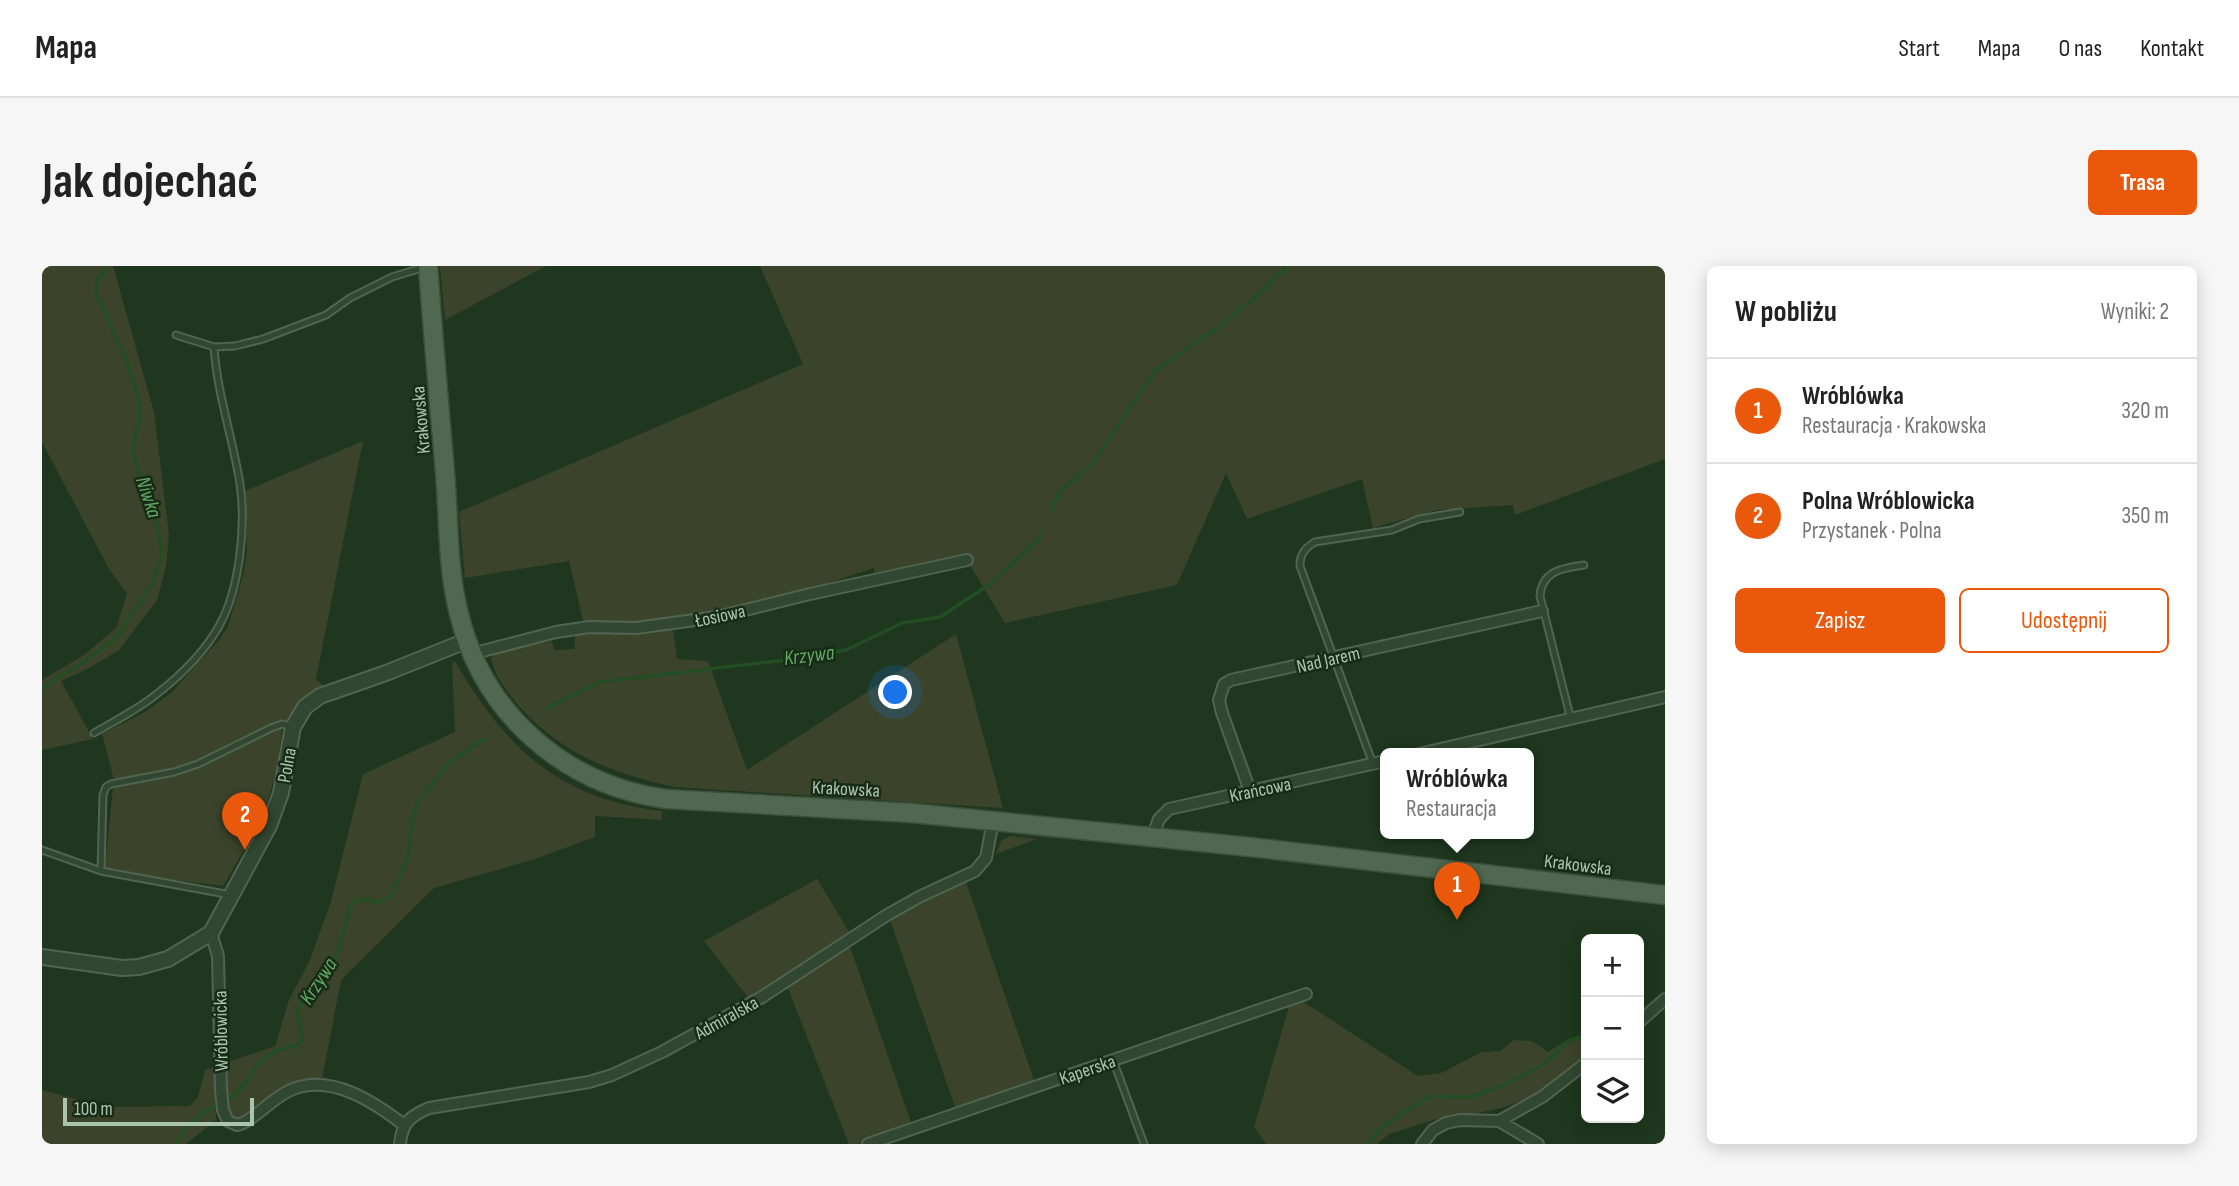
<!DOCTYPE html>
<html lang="pl">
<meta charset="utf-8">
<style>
:root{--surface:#fff;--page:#f6f6f6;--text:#222;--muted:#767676;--line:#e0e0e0;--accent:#ea580c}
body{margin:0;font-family:"Sofia Sans Condensed",sans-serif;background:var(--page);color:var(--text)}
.controls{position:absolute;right:21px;bottom:21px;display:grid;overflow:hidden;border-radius:10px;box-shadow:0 4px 18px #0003}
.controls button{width:63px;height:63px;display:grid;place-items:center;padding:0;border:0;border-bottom:2px solid var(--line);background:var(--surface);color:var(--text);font:35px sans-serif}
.scale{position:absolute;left:21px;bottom:18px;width:191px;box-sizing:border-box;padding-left:7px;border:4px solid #abc5ac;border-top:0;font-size:19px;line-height:24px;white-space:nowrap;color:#abc5ac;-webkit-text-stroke:5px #172b17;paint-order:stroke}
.you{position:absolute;left:854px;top:427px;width:24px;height:24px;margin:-18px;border:5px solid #fff;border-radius:50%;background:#1a73e8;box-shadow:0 0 0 10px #1a73e833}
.badge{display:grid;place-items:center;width:46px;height:46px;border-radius:50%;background:var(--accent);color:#fff;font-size:23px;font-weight:700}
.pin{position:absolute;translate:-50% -58px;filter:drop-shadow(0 2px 4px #0008)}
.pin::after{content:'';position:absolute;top:37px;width:24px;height:21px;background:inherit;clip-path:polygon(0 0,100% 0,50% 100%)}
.popup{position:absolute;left:1338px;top:482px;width:154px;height:91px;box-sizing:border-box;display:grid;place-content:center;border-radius:10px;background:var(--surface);filter:drop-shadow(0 2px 5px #0005);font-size:23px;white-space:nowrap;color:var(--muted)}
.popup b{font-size:26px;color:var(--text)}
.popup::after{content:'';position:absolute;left:50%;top:100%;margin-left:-14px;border:14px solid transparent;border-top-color:var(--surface)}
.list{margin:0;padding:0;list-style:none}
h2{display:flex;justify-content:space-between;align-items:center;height:91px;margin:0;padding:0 28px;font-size:30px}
h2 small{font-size:23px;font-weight:400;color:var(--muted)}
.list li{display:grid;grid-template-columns:46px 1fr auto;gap:21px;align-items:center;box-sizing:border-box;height:105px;padding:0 28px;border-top:2px solid var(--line)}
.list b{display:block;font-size:26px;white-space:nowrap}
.list p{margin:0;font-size:23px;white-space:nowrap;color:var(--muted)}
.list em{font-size:23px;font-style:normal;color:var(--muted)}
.actions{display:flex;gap:14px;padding:21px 28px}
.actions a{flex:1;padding:16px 0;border:2px solid var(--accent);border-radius:10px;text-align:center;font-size:24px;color:var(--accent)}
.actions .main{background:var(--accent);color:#fff}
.icon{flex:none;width:38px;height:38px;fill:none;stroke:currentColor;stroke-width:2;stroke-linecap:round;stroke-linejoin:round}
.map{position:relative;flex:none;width:1623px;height:878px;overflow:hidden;border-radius:10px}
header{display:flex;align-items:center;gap:42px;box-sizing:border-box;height:98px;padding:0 35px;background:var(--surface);border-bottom:2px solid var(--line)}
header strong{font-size:33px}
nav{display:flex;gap:38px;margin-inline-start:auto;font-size:24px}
.intro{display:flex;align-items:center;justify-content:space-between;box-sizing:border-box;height:168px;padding:0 42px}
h1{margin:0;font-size:49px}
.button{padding:18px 32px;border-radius:10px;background:var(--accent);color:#fff;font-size:24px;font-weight:700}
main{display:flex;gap:42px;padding:0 42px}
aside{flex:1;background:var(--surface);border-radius:10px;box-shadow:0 4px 18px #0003}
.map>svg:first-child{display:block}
</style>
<header>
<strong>Mapa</strong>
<nav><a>Start</a><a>Mapa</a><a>O nas</a><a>Kontakt</a></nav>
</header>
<div class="intro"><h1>Jak dojechać</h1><a class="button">Trasa</a></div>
<main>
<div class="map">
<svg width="1623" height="878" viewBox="0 0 1623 878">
<rect width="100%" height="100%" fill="#1e371e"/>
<path fill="#3b442a" d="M0 0H71L112 146 127 269 124 301 115 334 77 384 47 402 19 415 51 473 0 484V414L42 389 74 362 85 328 67 303 0 176Z
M398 0H504L403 54Z
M718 0H1623V193L1473 249 1471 239 1395 244 1331 262 1320 213 1205 253 1184 207 1135 319 963 357 923 291 832 310V302C755 328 678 351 596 359 579 361 560 359 542 359L527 295 423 312 417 246 761 98Z
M321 175 274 413 282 420 254 439 244 455C212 465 184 484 153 495 127 505 99 509 72 514L60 468 103 446 129 427 177 374 186 360 201 310 205 284 203 225Z
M631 362 635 393 666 395 705 504 914 368 961 542 632 521C569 506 520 489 476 439 465 426 452 409 449 392L454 387 510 375 512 384 533 383V368L547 364Z
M413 395C463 482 517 533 620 545V554L553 550V571L493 593 392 622 299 714 280 814H264L252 818 201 851 193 852 185 844 183 797 233 780 247 734 268 694 289 635 321 508 413 466 410 396Z
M240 463 236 499 222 549 181 620 85 608 63 601 71 522 137 509 230 465Z
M968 570 995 573 954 588 959 575Z
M775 613 808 667 708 734 662 675Z
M923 613 993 817 914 844 847 651Z
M807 678 870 859 816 878H807L745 720Z
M1257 733 1376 810 1399 807 1440 786 1458 785 1472 774 1490 775 1506 786 1522 776 1544 766V789L1495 828 1463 841 1432 848 1408 849 1347 868 1335 878H1224L1212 861 1248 737Z
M172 802 174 854 144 878H0V824L63 841 148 840 156 831 163 803Z"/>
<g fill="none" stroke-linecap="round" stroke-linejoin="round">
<path stroke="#234d23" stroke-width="3.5" d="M1009 244 1018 225 1050 198 1113 105 1175 62 1217 28 1245 0
M0 422 43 395 75 371 111 317 120 288 115 257 94 198 91 182 97 155V134L86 99 54 27 55 14 64 4V0
M505 442 558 416 752 393 804 384 860 357 898 351 948 318 995 275 999 267
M133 878 144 862 161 847 191 831 205 815 215 799 233 785 256 779 260 773C260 764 255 754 256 746 258 731 271 726 279 716 296 693 303 665 308 639 318 633 325 631 335 637L348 631 360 607 368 582 369 554 376 536 408 496 442 473
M1325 878 1342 859 1388 830 1428 831 1457 821 1502 798 1526 775 1544 769"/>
<g stroke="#4f654f" stroke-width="9">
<path id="service" d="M134 69 172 81 193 80 221 73 284 49 308 32 350 11 383 1
M1529 454 1498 330C1500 305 1520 302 1542 299
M52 467C74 454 97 443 116 427 139 409 163 385 177 360 198 323 204 259 198 218 191 173 175 127 172 81
M1331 498 1258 300C1258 288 1263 282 1273 276L1350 264 1377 253 1418 246
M0 584 59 605 189 629
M59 605 61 529 64 521 69 518 132 506 156 498 229 462 240 458 251 461
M1071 794 1102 878"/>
</g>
<g stroke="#4f654f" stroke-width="14">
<path id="minor" d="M429 388 514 366 547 361 594 362 675 351 768 328 925 294
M1377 488 1623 431
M1208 525 1180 447 1177 434 1182 418 1189 414 1500 345
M1110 572 1117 553 1127 543 1343 495
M169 667 176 690 179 824 181 844 186 855 195 859 201 857C219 848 232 830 251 823 290 808 332 836 362 859
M1597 756 1623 733
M1457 855 1496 878
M358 878C360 857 368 850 387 842L547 816 570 809 620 786 720 731 845 649 877 631 933 605 944 592 951 555
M826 878 1264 728
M1380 878 1391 864 1404 857 1418 854 1457 855 1500 831 1544 797"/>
</g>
<g stroke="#4f654f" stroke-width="18">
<path id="tertiary" d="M0 691 80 702 97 701 126 693 169 667 227 560 239 527 251 461 263 441 278 430 344 407 424 375"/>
</g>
<g stroke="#3b503b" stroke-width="21">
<path id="primary" d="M386 0C391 69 397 137 403 206 407 253 405 301 417 348 441 448 523 519 624 533L870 547 951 555 1208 581 1623 629"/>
</g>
<use href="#service" stroke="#314731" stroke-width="5"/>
<use href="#minor" stroke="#314731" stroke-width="10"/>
<use href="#tertiary" stroke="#314731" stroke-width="14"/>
<use href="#primary" stroke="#4f684f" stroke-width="18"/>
</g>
<g text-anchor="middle" stroke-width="5" stroke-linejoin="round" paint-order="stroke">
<g font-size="19" fill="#abc5ac" stroke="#172b17">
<text transform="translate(378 154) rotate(-95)" y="7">Krakowska</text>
<text transform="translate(678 349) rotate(-12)" y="7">Łosiowa</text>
<text transform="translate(1286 393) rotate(-13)" y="7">Nad Jarem</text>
<text transform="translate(244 499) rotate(-80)" y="7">Polna</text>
<text transform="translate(804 522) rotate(3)" y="7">Krakowska</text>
<text transform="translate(1218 523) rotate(-12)" y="7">Krańcowa</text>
<text transform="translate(1536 598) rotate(7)" y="7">Krakowska</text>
<text transform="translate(684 751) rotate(-29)" y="7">Admiralska</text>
<text transform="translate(178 765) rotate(-91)" y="7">Wróblowicka</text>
<text transform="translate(1045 803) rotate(-19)" y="7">Kaperska</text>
</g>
<g font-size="21" font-style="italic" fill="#61a761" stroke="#172b17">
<text transform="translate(107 231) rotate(72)" y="7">Niwka</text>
<text transform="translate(767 389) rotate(-7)" y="7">Krzywa</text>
<text transform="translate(276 715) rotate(-57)" y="7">Krzywa</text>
</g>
</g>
</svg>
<div class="controls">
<button>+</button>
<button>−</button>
<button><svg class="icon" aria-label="layers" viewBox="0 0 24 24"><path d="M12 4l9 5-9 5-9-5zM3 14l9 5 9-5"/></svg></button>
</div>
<div class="scale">100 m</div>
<div class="you"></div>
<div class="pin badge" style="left:1415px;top:654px">1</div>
<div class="popup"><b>Wróblówka</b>Restauracja</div>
<div class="pin badge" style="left:203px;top:584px">2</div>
</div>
<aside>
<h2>W pobliżu<small>Wyniki: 2</small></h2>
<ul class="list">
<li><span class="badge">1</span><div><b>Wróblówka</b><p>Restauracja · Krakowska</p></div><em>320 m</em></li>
<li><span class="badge">2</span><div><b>Polna Wróblowicka</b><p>Przystanek · Polna</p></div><em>350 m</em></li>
</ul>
<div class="actions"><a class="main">Zapisz</a><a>Udostępnij</a></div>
</aside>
</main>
